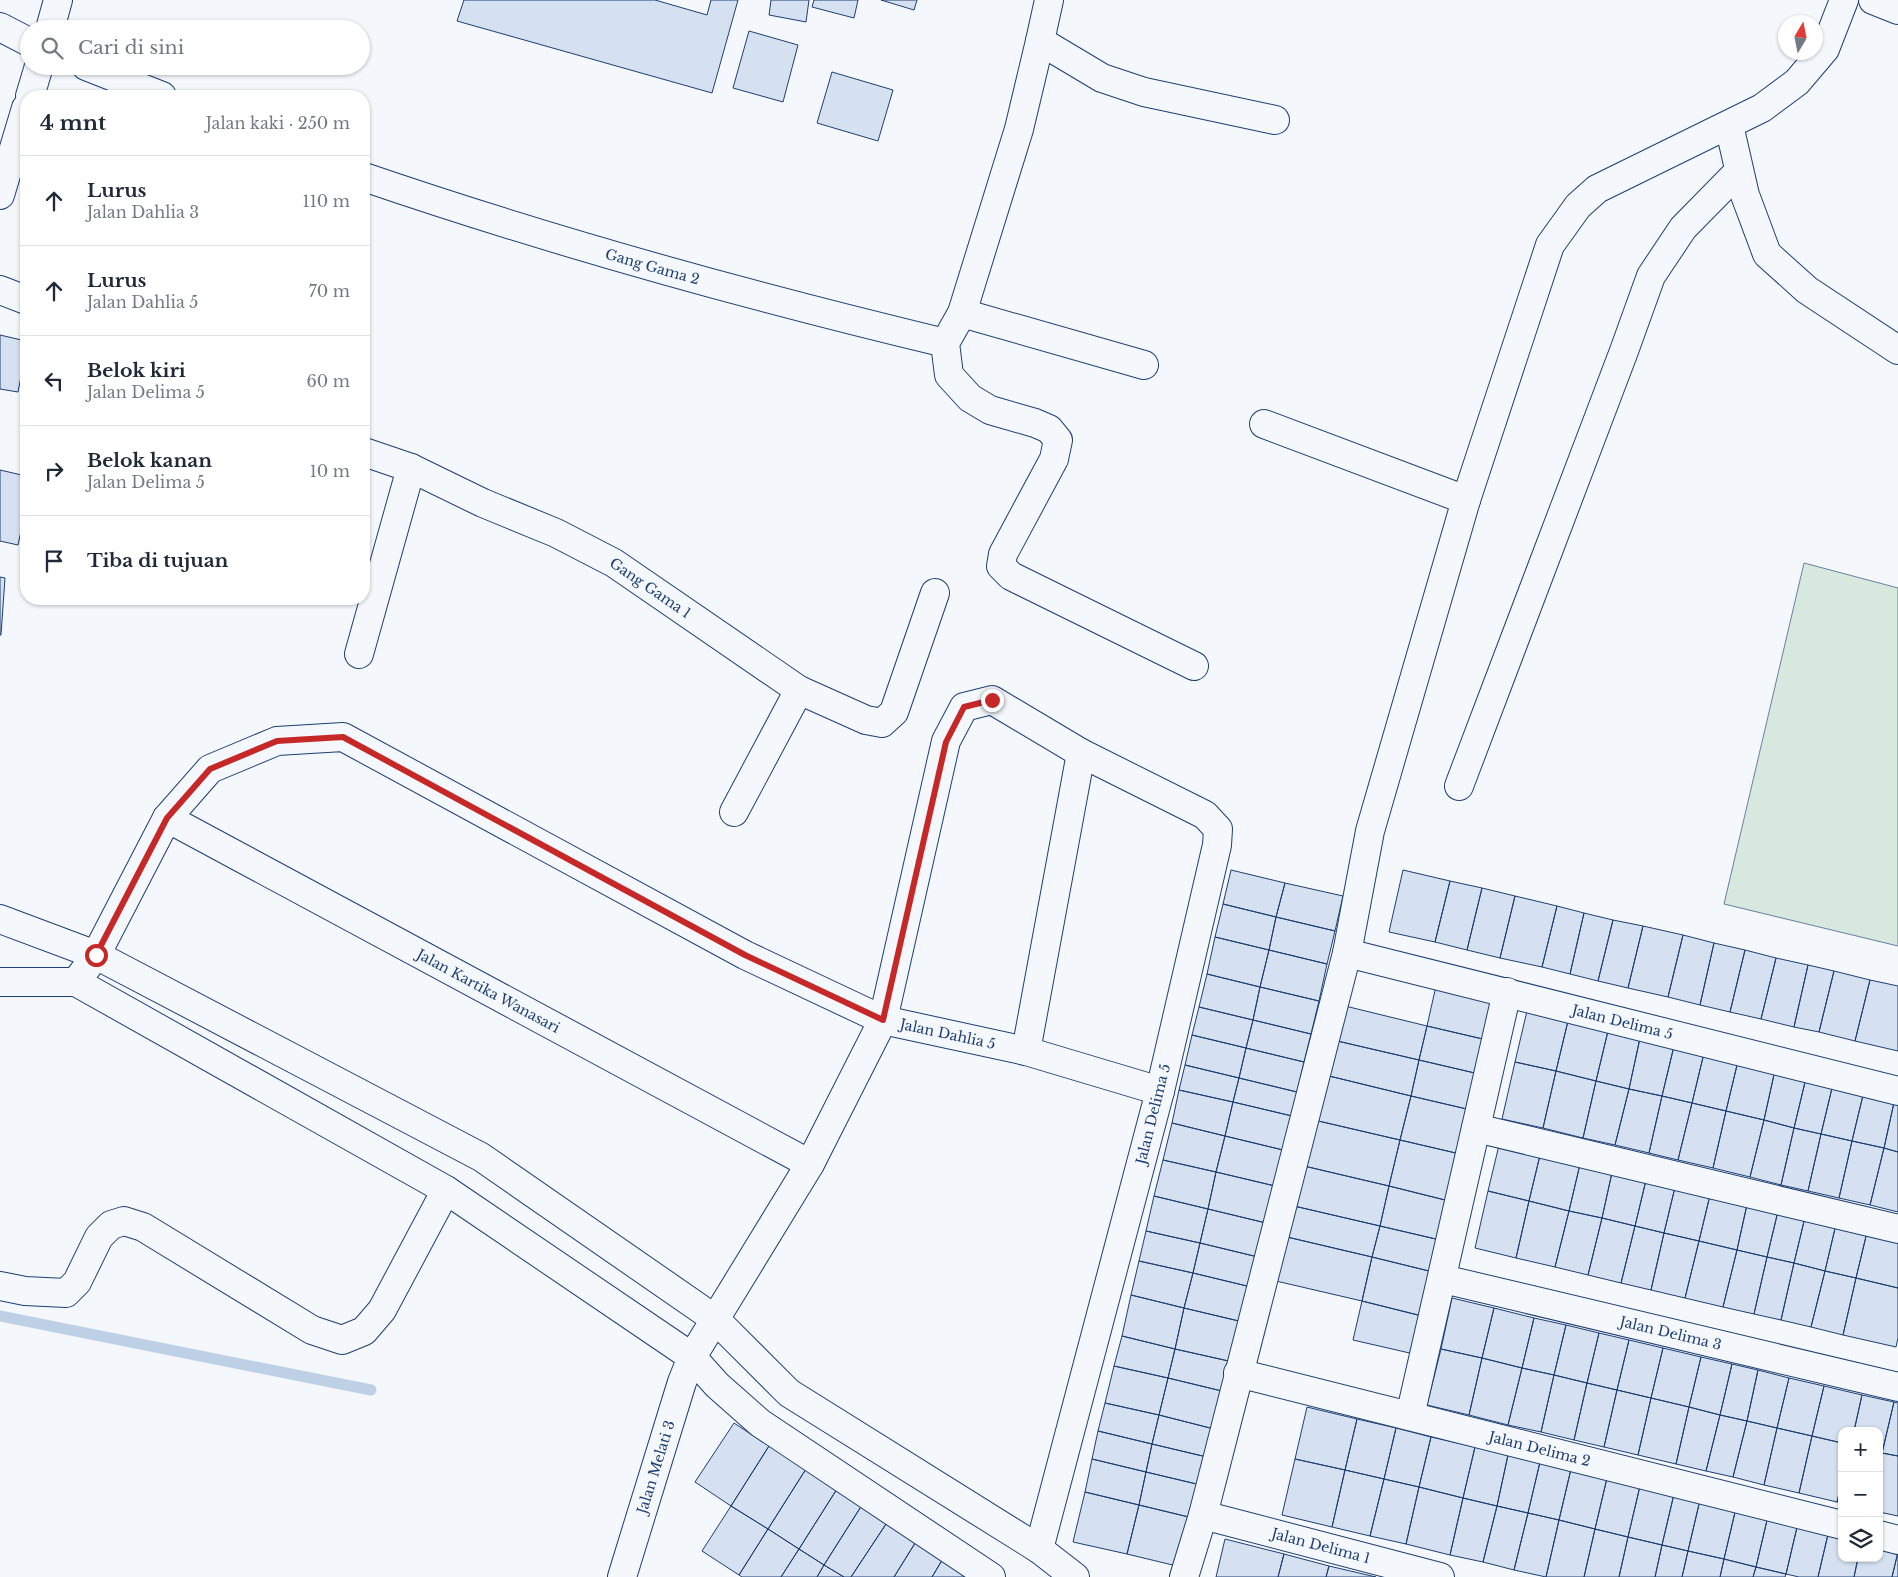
<!DOCTYPE html>
<html lang="id">
<meta charset="utf-8">
<style>
:root{--surface:#fff;--page:#f2f2f3;--text:#1f2937;--muted:#747a83;--line:#e0e1e3}
body{margin:0;font-family:"Libre Baskerville",serif;background:var(--page);color:var(--text)}
.controls{position:absolute;right:15px;bottom:15px;display:grid;overflow:hidden;border-radius:10px;box-shadow:0 1px 4px #0004}
.controls button{width:45px;height:45px;display:grid;place-items:center;padding:0;border:0;border-bottom:1px solid var(--line);background:var(--surface);color:var(--text);font:25px sans-serif}
.compass{position:absolute;left:1778px;top:15px;width:45px;height:45px;border-radius:50%;background:var(--surface);box-shadow:0 1px 4px #0004;rotate:10deg}
.stop{position:absolute;width:15px;height:15px;margin:-11px;border:4px solid #c62828;border-radius:50%;background:#fff}
.stop.end{background:#c62828;border-color:#fff;box-shadow:0 1px 5px #0008}
.list{margin:0;padding:0;list-style:none}
h2{display:flex;justify-content:space-between;align-items:center;height:65px;margin:0;padding:0 20px;font-size:21px}
h2 small{font-size:16px;font-weight:400;color:var(--muted)}
.list li{display:grid;grid-template-columns:32px 1fr auto;gap:15px;align-items:center;box-sizing:border-box;height:90px;padding:0 20px;border-top:1px solid var(--line)}
.list b{display:block;font-size:19px;white-space:nowrap}
.list p{margin:0;font-size:16px;white-space:nowrap;color:var(--muted)}
.list em{font-size:16px;font-style:normal;color:var(--muted)}
.icon{flex:none;width:28px;height:28px;fill:none;stroke:currentColor;stroke-width:2;stroke-linecap:round;stroke-linejoin:round}
.map{position:relative;flex:none;width:1898px;height:1577px;overflow:hidden}
.search{position:absolute;background:var(--surface);box-shadow:0 1px 4px #0004;left:20px;top:20px;width:350px;height:55px;display:flex;align-items:center;gap:12px;box-sizing:border-box;padding:0 18px;border-radius:28px;color:var(--muted);font-size:19px}
.panel{position:absolute;background:var(--surface);box-shadow:0 1px 4px #0004;left:20px;top:90px;width:350px;height:515px;border-radius:20px}
.map>svg:first-child{display:block}
</style>
<div class="map">
<svg width="1898" height="1577" viewBox="0 0 1898 1577">
<rect width="100%" height="100%" fill="#f4f7fb"/>
<path fill="#d7e8df" stroke="#687fa3" d="M1804 563 1898 588V946L1724 904Z"/>
<g fill="none" stroke-linecap="round" stroke-linejoin="round">
<path stroke="#bed0e5" stroke-width="11" d="M0 1316 371 1390"/>
</g>
<path fill="#d5e0f0" stroke="#1d3f73" d="M464 0H655L707 15 711 0H738L712 93 457 21Z
M771 0H809L806 22 769 15Z
M814 0H858L854 18 812 7Z
M881 0H917L914 10Z
M749 31 798 45 783 102 733 88Z
M832 72 893 90 878 141 817 123Z
M0 335 26 341V351L18 392 0 389Z
M26 390V415L21 414Z
M0 470 26 476V508L18 545 0 541Z
M0 577 5 578 1 635H0Z
M1231 870 1285 883 1276 917 1223 904Z
M1403 870 1450 881 1435 942 1389 932Z
M1450 881 1482 888 1467 950 1435 942Z
M1285 883 1343 896 1335 931 1276 917Z
M1482 888 1515 896 1500 958 1467 950Z
M1515 896 1557 906 1542 967 1500 958Z
M1223 904 1276 917 1269 950 1215 937Z
M1557 906 1584 913 1570 974 1542 967Z
M1584 913 1613 920 1598 981 1570 974Z
M1276 917 1335 931 1327 964 1269 950Z
M1613 920 1643 926 1628 988 1598 981Z
M1643 926 1683 935 1668 997 1628 988Z
M1683 935 1714 943 1700 1005 1668 997Z
M1215 937 1269 950 1260 987 1207 974Z
M1714 943 1745 950 1730 1012 1700 1005Z
M1269 950 1327 964 1319 1001 1260 987Z
M1745 950 1776 958 1761 1019 1730 1012Z
M1776 958 1808 965 1794 1027 1761 1019Z
M1808 965 1834 971 1819 1032 1794 1027Z
M1834 971 1870 980 1855 1041 1819 1032Z
M1207 974 1260 987 1253 1020 1199 1007Z
M1870 980 1898 986V1051L1855 1041Z
M1436 986 1497 1000 1487 1040 1427 1026Z
M1260 987 1319 1001 1311 1034 1253 1020Z
M1341 1005 1427 1026 1419 1060 1333 1040Z
M1199 1007 1253 1020 1246 1048 1192 1035Z
M1527 1011 1568 1021 1556 1071 1515 1062Z
M1253 1020 1311 1034 1304 1062 1246 1048Z
M1568 1021 1608 1031 1596 1081 1556 1071Z
M1427 1026 1487 1040 1479 1074 1419 1060Z
M1608 1031 1640 1038 1629 1089 1596 1081Z
M1192 1035 1246 1048 1239 1078 1185 1065Z
M1640 1038 1674 1046 1662 1096 1629 1089Z
M1333 1040 1419 1060 1411 1096 1325 1075Z
M1674 1046 1704 1053 1692 1103 1662 1096Z
M1246 1048 1304 1062 1297 1092 1239 1078Z
M1704 1053 1738 1061 1726 1111 1692 1103Z
M1419 1060 1479 1074 1471 1110 1411 1096Z
M1738 1061 1775 1070 1764 1120 1726 1111Z
M1515 1062 1556 1071 1543 1128 1502 1119Z
M1185 1065 1239 1078 1233 1102 1179 1090Z
M1775 1070 1806 1078 1794 1128 1764 1120Z
M1556 1071 1596 1081 1583 1138 1543 1128Z
M1325 1075 1411 1096 1400 1140 1314 1120Z
M1239 1078 1297 1092 1292 1116 1233 1102Z
M1806 1078 1833 1084 1821 1134 1794 1128Z
M1596 1081 1629 1089 1615 1145 1583 1138Z
M1833 1084 1864 1091 1852 1141 1821 1134Z
M1629 1089 1662 1096 1649 1153 1615 1145Z
M1179 1090 1233 1102 1225 1136 1172 1123Z
M1864 1091 1895 1098 1884 1148 1852 1141Z
M1411 1096 1471 1110 1460 1154 1400 1140Z
M1662 1096 1692 1103 1678 1160 1649 1153Z
M1895 1098 1898 1099V1152L1884 1148Z
M1233 1102 1292 1116 1283 1150 1225 1136Z
M1692 1103 1726 1111 1713 1168 1678 1160Z
M1726 1111 1764 1120 1750 1177 1713 1168Z
M1314 1120 1400 1140 1389 1186 1304 1166Z
M1764 1120 1794 1128 1781 1185 1750 1177Z
M1172 1123 1225 1136 1216 1172 1163 1160Z
M1794 1128 1821 1134 1808 1191 1781 1185Z
M1821 1134 1852 1141 1839 1198 1808 1191Z
M1225 1136 1283 1150 1275 1186 1216 1172Z
M1400 1140 1460 1154 1449 1201 1389 1186Z
M1500 1141 1541 1151 1529 1201 1488 1191Z
M1852 1141 1884 1148 1870 1205 1839 1198Z
M1884 1148 1898 1152V1212L1870 1205Z
M1541 1151 1581 1160 1569 1211 1529 1201Z
M1163 1160 1216 1172 1208 1209 1154 1196Z
M1581 1160 1613 1168 1602 1218 1569 1211Z
M1304 1166 1389 1186 1380 1226 1294 1206Z
M1613 1168 1647 1176 1635 1226 1602 1218Z
M1216 1172 1275 1186 1266 1223 1208 1209Z
M1647 1176 1676 1183 1664 1233 1635 1226Z
M1676 1183 1711 1191 1699 1241 1664 1233Z
M1389 1186 1449 1201 1440 1240 1380 1226Z
M1488 1191 1529 1201 1516 1258 1475 1248Z
M1711 1191 1748 1200 1737 1250 1699 1241Z
M1154 1196 1208 1209 1200 1243 1146 1231Z
M1748 1200 1779 1207 1767 1257 1737 1250Z
M1529 1201 1569 1211 1555 1267 1516 1258Z
M1294 1206 1380 1226 1372 1257 1287 1237Z
M1779 1207 1806 1213 1794 1263 1767 1257Z
M1208 1209 1266 1223 1258 1257 1200 1243Z
M1569 1211 1602 1218 1588 1275 1555 1267Z
M1806 1213 1837 1220 1825 1271 1794 1263Z
M1602 1218 1635 1226 1621 1283 1588 1275Z
M1837 1220 1868 1228 1856 1278 1825 1271Z
M1380 1226 1440 1240 1433 1272 1372 1257Z
M1635 1226 1664 1233 1651 1290 1621 1283Z
M1868 1228 1898 1235V1288L1856 1278Z
M1146 1231 1200 1243 1193 1273 1139 1261Z
M1664 1233 1699 1241 1685 1298 1651 1290Z
M1287 1237 1372 1257 1362 1301 1276 1281Z
M1699 1241 1737 1250 1723 1307 1685 1298Z
M1200 1243 1258 1257 1251 1287 1193 1273Z
M1737 1250 1767 1257 1754 1314 1723 1307Z
M1372 1257 1433 1272 1422 1316 1362 1301Z
M1767 1257 1794 1263 1781 1320 1754 1314Z
M1139 1261 1193 1273 1184 1308 1131 1295Z
M1794 1263 1825 1271 1811 1327 1781 1320Z
M1825 1271 1856 1278 1843 1335 1811 1327Z
M1193 1273 1251 1287 1243 1322 1184 1308Z
M1856 1278 1898 1288V1338L1896 1347 1843 1335Z
M1131 1295 1184 1308 1175 1349 1122 1336Z
M1452 1298 1494 1308 1482 1358 1441 1349Z
M1362 1301 1422 1316 1414 1354 1353 1340Z
M1184 1308 1243 1322 1233 1362 1175 1349Z
M1494 1308 1534 1318 1522 1368 1482 1358Z
M1534 1318 1566 1325 1554 1375 1522 1368Z
M1566 1325 1599 1333 1587 1383 1554 1375Z
M1599 1333 1629 1340 1617 1390 1587 1383Z
M1122 1336 1175 1349 1168 1378 1114 1366Z
M1629 1340 1663 1348 1651 1398 1617 1390Z
M1663 1348 1701 1357 1689 1407 1651 1398Z
M1175 1349 1233 1362 1226 1392 1168 1378Z
M1441 1349 1482 1358 1469 1415 1427 1405Z
M1701 1357 1732 1364 1720 1415 1689 1407Z
M1482 1358 1522 1368 1508 1425 1469 1415Z
M1732 1364 1758 1370 1747 1421 1720 1415Z
M1114 1366 1168 1378 1159 1415 1105 1403Z
M1522 1368 1554 1375 1541 1432 1508 1425Z
M1758 1370 1789 1378 1777 1428 1747 1421Z
M1554 1375 1587 1383 1574 1440 1541 1432Z
M1168 1378 1226 1392 1218 1430 1159 1415Z
M1789 1378 1824 1386 1812 1436 1777 1428Z
M1587 1383 1617 1390 1604 1447 1574 1440Z
M1824 1386 1862 1395 1854 1431H1842V1443L1812 1436Z
M1617 1390 1651 1398 1638 1455 1604 1447Z
M1862 1395 1894 1402 1882 1453 1879 1452V1431H1854Z
M1651 1398 1689 1407 1676 1464 1638 1455Z
M1894 1402 1898 1403V1456L1882 1453Z
M1105 1403 1159 1415 1152 1444 1098 1431Z
M1307 1407 1357 1419 1345 1470 1295 1459Z
M1689 1407 1720 1415 1706 1471 1676 1464Z
M1159 1415 1218 1430 1211 1458 1152 1444Z
M1720 1415 1747 1421 1733 1477 1706 1471Z
M1357 1419 1396 1428 1384 1479 1345 1470Z
M1747 1421 1777 1428 1764 1485 1733 1477Z
M734 1423 769 1446 731 1506 695 1482Z
M1396 1428 1431 1437 1419 1487 1384 1479Z
M1777 1428 1812 1436 1799 1493 1764 1485Z
M1098 1431 1152 1444 1146 1472 1092 1459Z
M1812 1436 1842 1443V1482L1837 1502 1799 1493Z
M1431 1437 1475 1447 1463 1498 1419 1487Z
M1152 1444 1211 1458 1205 1486 1146 1472Z
M769 1446 806 1469 768 1529 731 1506Z
M1475 1447 1508 1455 1497 1506 1463 1498Z
M1882 1453 1898 1456V1516L1879 1512V1463Z
M1508 1455 1540 1462 1528 1513 1497 1506Z
M1092 1459 1146 1472 1139 1505 1085 1492Z
M1295 1459 1345 1470 1332 1527 1282 1515Z
M1540 1462 1571 1469 1559 1520 1528 1513Z
M806 1469 837 1489 799 1549 768 1529Z
M1571 1469 1607 1478 1595 1529 1559 1520Z
M1345 1470 1384 1479 1370 1536 1332 1527Z
M1146 1472 1205 1486 1197 1519 1139 1505Z
M1607 1478 1640 1486 1628 1537 1595 1529Z
M1384 1479 1419 1487 1406 1544 1370 1536Z
M1842 1482V1503L1837 1502Z
M1640 1486 1674 1494 1662 1545 1628 1537Z
M1419 1487 1463 1498 1450 1555 1406 1544Z
M837 1489 862 1505 824 1565 799 1549Z
M1085 1492 1139 1505 1127 1554 1073 1542Z
M1674 1494 1700 1500 1688 1551 1662 1545Z
M1463 1498 1497 1506 1483 1562 1450 1555Z
M1700 1500 1736 1508 1724 1559 1688 1551Z
M862 1505 888 1521 851 1577H844L824 1565Z
M1139 1505 1197 1519 1185 1568 1127 1554Z
M731 1506 768 1529 739 1575 702 1551Z
M1497 1506 1528 1513 1514 1570 1483 1562Z
M1736 1508 1768 1516 1756 1567 1724 1559Z
M1528 1513 1559 1520 1546 1577 1514 1570Z
M1768 1516 1798 1523 1786 1574 1756 1567Z
M1559 1520 1595 1529 1584 1577H1546Z
M888 1521 917 1540 894 1577H851Z
M1798 1523 1829 1530 1818 1577H1799L1786 1574Z
M768 1529 799 1549 781 1577H742L739 1575Z
M1595 1529 1628 1537 1619 1577H1584Z
M1829 1530 1842 1533V1558H1858L1854 1577H1818Z
M1628 1537 1662 1545 1655 1577H1619Z
M1225 1539 1284 1554 1278 1577H1216Z
M917 1540 944 1557 932 1577H894Z
M1879 1542 1898 1552 1892 1577H1854L1858 1558H1879Z
M1662 1545 1688 1551 1682 1577H1655Z
M799 1549 824 1565 817 1577H781Z
M1688 1551 1724 1559 1720 1577H1682Z
M1898 1552V1577H1892Z
M1284 1554 1329 1566 1326 1577H1278Z
M944 1557 967 1571 963 1577H932Z
M1724 1559 1756 1567 1753 1577H1720Z
M824 1565 844 1577H817Z
M1329 1566 1376 1577H1326Z
M1756 1567 1786 1574 1785 1577H1753Z"/>
<g fill="none" stroke-linecap="round" stroke-linejoin="round">
<g stroke="#1d3f73" stroke-width="30">
<g id="minor">
<path d="M1873 0 1898 10"/>
<path d="M0 27 29 42"/>
<path d="M1040 41 1049 0"/>
<path d="M86 66 162 96"/>
<path d="M1729 125 1745 195 1767 254 1807 290 1898 350"/>
<path id="s1" d="M364 177C554 242 749 296 945 343"/>
<path d="M0 290 26 300"/>
<path d="M962 313 1144 365"/>
<path d="M1264 424 1466 500"/>
<path id="s2" d="M364 452 411 468 483 503 556 533 614 563 799 690 734 812"/>
<path d="M359 654 411 468"/>
<path d="M1194 666 1011 576 1001 566 1003 554 1054 459 1058 440 1049 429 1035 423 990 410 970 398 949 375 945 343 962 313 1019 129 1040 41 1102 78 1144 92 1275 120"/>
<path d="M799 690 866 720 882 723 894 712 935 593"/>
<path d="M1459 786 1624 351 1651 276 1683 228 1739 171"/>
<path id="s3" d="M167 818 810 1164"/>
<path d="M0 919 96 955 481 1157 715 1319 789 1393 1039 1549 1075 1577"/>
<path id="s4" d="M1347 953 1898 1091"/>
<path d="M0 982H76L446 1190 692 1357 717 1385 760 1423 991 1577"/>
<path id="s5" d="M76 982 96 955 167 818 210 769 277 741 343 737 745 955 883 1020 1026 1051 1160 1091"/>
<path d="M1026 1051 1081 753"/>
<path d="M1476 1128 1898 1229"/>
<path id="s6" d="M1443 1279 1898 1387"/>
<path d="M0 1286 25 1291 66 1293 77 1282 99 1237 111 1225 124 1221 143 1227 312 1330 342 1340 364 1331 382 1310 446 1190"/>
<path id="s7" d="M1238 1373 1842 1525"/>
<path d="M1410 1416 1507 992"/>
<path id="s8" d="M1203 1515 1440 1577"/>
<path d="M1879 1535 1898 1540"/>
<path id="s9" d="M622 1577 682 1382 692 1357 810 1164 883 1020 946 741 964 707 992 700 1081 753 1205 815 1218 829 1217 845 1160 1091 1039 1549"/>
<path d="M1184 1577 1203 1515 1347 953 1370 831 1466 500 1550 245 1578 206 1597 189 1762 108 1797 82 1825 49 1844 0"/>
</g>
</g>
<g stroke="#1d3f73" stroke-width="30">
<path id="major" d="M50 29 58 0
M30 96 39 66
M0 195 26 108"/>
</g>
<use href="#minor" stroke="#f4f7fb" stroke-width="28"/>
<use href="#major" stroke="#f4f7fb" stroke-width="28"/>
</g>
<g fill="none" stroke-linecap="round" stroke-linejoin="round">
<path stroke="#c62828" stroke-width="6" d="M96 955 167 818 210 769 277 741 343 737 745 955 883 1020 946 742 964 707 992 700"/>
</g>
<g text-anchor="middle" stroke-width="4" stroke-linejoin="round" paint-order="stroke">
<g font-size="14" fill="#1d3f73" stroke="#f4f7fb">
<text dy="5" stroke="none"><textPath href="#s1" startOffset="302">Gang Gama 2</textPath></text>
<text dy="5" stroke="none"><textPath href="#s2" startOffset="318">Gang Gama 1</textPath></text>
<text dy="5" stroke="none"><textPath href="#s3" startOffset="365">Jalan Kartika Wanasari</textPath></text>
<text dy="5" stroke="none"><textPath href="#s4" startOffset="284">Jalan Delima 5</textPath></text>
<text dy="5" stroke="none"><textPath href="#s5" startOffset="1068">Jalan Dahlia 5</textPath></text>
<text transform="translate(1153 1114) rotate(-76)" y="5">Jalan Delima 5</text>
<text dy="5" stroke="none"><textPath href="#s6" startOffset="234">Jalan Delima 3</textPath></text>
<text dy="5" stroke="none"><textPath href="#s7" startOffset="311">Jalan Delima 2</textPath></text>
<text dy="5" stroke="none"><textPath href="#s9" startOffset="115">Jalan Melati 3</textPath></text>
<text dy="5" stroke="none"><textPath href="#s8" startOffset="122">Jalan Delima 1</textPath></text>
</g>
</g>
</svg>
<div class="controls">
<button>+</button>
<button>−</button>
<button><svg class="icon" aria-label="layers" viewBox="0 0 24 24"><path d="M12 4l9 5-9 5-9-5zM3 14l9 5 9-5"/></svg></button>
</div>
<svg class="compass" viewBox="-18 -18 36 36"><path d="M0-13l5 13h-10z" fill="#e53935"/><path d="M0 13l5-13h-10z" fill="#747a83"/></svg>
<div class="stop" style="left:96px;top:955px"></div>
<div class="stop end" style="left:992px;top:700px"></div>
<div class="search"><svg class="icon" aria-label="search" viewBox="0 0 24 24"><circle cx="10" cy="10" r="6"/><path d="M15 15l6 6"/></svg>Cari di sini</div>
<section class="panel">
<h2>4 mnt<small>Jalan kaki · 250 m</small></h2>
<ul class="list">
<li><svg class="icon" aria-label="ahead" viewBox="0 0 24 24"><path d="M12 20V5M6 11l6-6 6 6"/></svg><div><b>Lurus</b><p>Jalan Dahlia 3</p></div><em>110 m</em></li>
<li><svg class="icon" aria-label="ahead" viewBox="0 0 24 24"><path d="M12 20V5M6 11l6-6 6 6"/></svg><div><b>Lurus</b><p>Jalan Dahlia 5</p></div><em>70 m</em></li>
<li><svg class="icon" aria-label="left" viewBox="0 0 24 24"><path d="M17 20v-9H6M10 6l-5 5 5 5"/></svg><div><b>Belok kiri</b><p>Jalan Delima 5</p></div><em>60 m</em></li>
<li><svg class="icon" aria-label="right" viewBox="0 0 24 24"><path d="M7 20v-9h11M14 6l5 5-5 5"/></svg><div><b>Belok kanan</b><p>Jalan Delima 5</p></div><em>10 m</em></li>
<li><svg class="icon" aria-label="arrive" viewBox="0 0 24 24"><path d="M6 21V4h12l-3 4 3 4H6"/></svg><div><b>Tiba di tujuan</b></div></li>
</ul>
</section>
</div>
